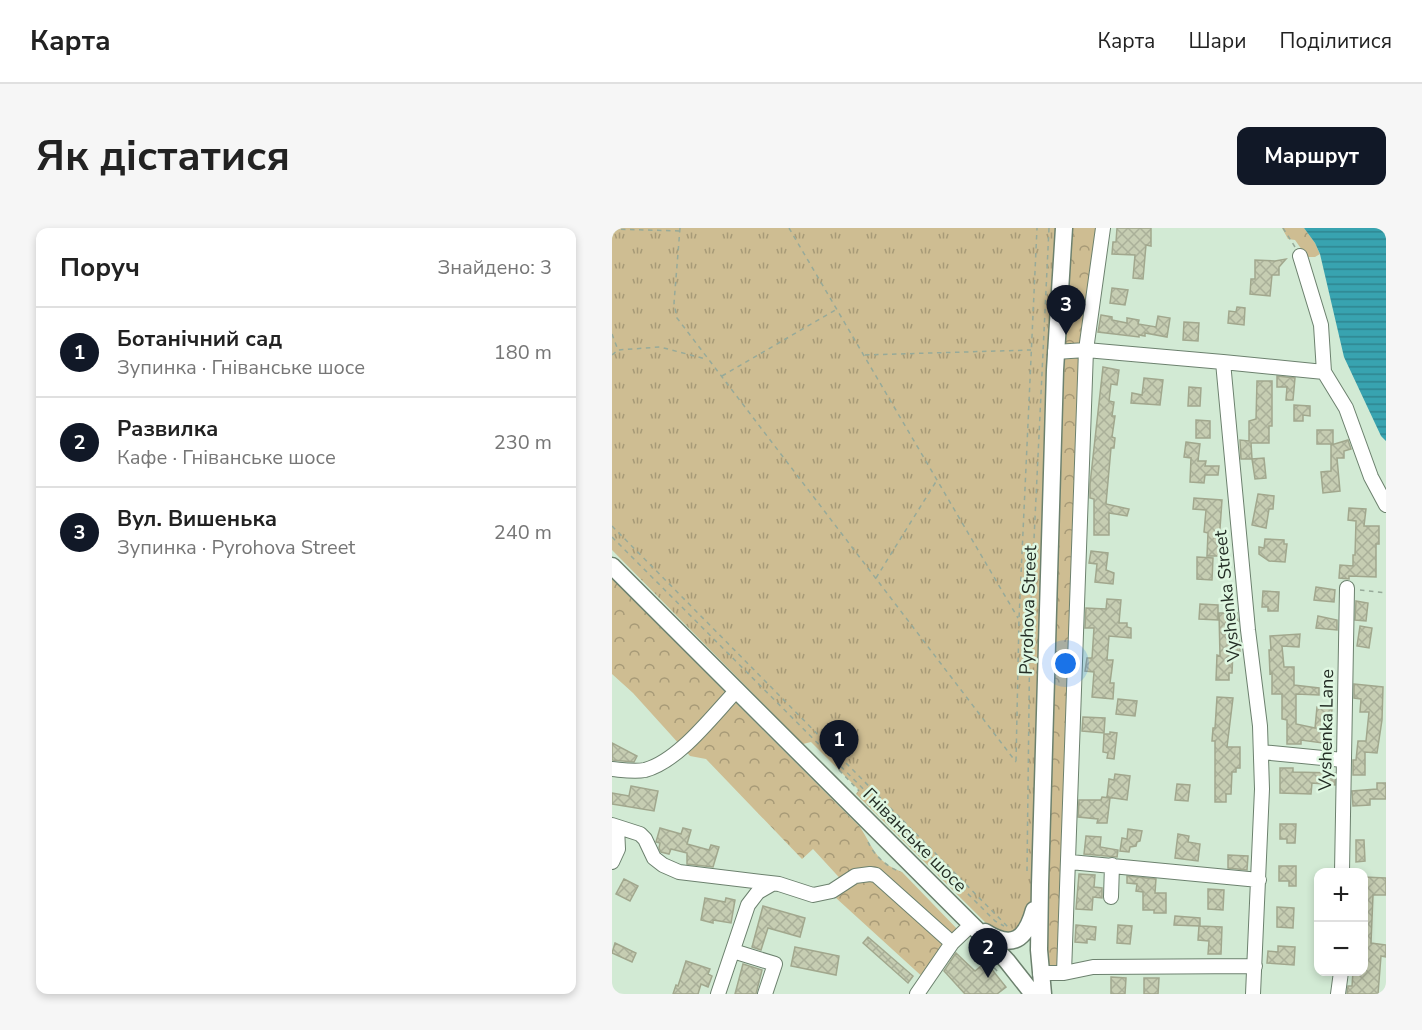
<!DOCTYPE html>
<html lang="uk">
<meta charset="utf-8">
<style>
:root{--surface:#fff;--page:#f6f6f6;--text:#222;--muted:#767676;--line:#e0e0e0;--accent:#111827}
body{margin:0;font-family:"Nunito Sans",sans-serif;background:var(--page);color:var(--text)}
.controls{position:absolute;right:18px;bottom:18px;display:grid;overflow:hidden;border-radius:12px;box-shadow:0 3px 9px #0003}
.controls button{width:54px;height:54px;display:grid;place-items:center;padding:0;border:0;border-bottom:2px solid var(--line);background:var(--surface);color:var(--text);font:30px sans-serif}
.you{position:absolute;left:454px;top:436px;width:21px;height:21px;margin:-15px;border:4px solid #fff;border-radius:50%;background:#1a73e8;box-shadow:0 0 0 9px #1a73e833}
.badge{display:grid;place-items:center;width:39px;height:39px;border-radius:50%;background:var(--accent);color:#fff;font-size:20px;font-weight:700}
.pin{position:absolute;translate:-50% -50px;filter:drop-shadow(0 2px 3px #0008)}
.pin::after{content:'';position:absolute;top:32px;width:21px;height:18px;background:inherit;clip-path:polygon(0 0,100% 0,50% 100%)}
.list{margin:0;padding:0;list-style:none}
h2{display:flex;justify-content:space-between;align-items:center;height:78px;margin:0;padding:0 24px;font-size:26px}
h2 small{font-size:20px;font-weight:400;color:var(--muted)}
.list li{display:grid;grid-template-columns:39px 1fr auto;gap:18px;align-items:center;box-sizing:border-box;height:90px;padding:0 24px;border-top:2px solid var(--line)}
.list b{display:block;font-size:22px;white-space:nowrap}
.list p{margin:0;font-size:20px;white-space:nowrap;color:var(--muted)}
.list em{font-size:20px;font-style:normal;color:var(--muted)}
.map{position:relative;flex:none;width:774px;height:766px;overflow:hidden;border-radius:12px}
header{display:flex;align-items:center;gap:36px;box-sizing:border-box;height:84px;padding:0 30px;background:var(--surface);border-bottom:2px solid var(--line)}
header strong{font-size:28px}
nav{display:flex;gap:33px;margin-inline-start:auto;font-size:21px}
.intro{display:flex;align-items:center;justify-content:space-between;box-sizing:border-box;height:144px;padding:0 36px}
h1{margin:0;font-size:42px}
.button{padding:15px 27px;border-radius:12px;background:var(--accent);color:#fff;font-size:21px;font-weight:700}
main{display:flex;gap:36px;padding:0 36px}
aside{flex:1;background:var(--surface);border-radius:12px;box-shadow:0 3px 9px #0003}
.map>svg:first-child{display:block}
</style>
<header>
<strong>Карта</strong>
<nav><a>Карта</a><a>Шари</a><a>Поділитися</a></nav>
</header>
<div class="intro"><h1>Як дістатися</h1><a class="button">Маршрут</a></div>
<main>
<aside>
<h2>Поруч<small>Знайдено: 3</small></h2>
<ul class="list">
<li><span class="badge">1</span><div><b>Ботанічний сад</b><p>Зупинка · Гніванське шосе</p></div><em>180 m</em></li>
<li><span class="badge">2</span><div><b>Развилка</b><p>Кафе · Гніванське шосе</p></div><em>230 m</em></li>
<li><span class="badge">3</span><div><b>Вул. Вишенька</b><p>Зупинка · Pyrohova Street</p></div><em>240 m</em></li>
</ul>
</aside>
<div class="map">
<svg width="774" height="766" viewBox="0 0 774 766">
<defs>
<pattern id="grass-tufts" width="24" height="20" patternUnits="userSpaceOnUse" patternTransform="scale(1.5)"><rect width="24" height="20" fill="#cebd92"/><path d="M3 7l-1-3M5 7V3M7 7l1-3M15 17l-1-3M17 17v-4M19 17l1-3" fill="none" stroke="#a79a77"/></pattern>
<pattern id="forest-crowns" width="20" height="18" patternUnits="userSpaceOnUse" patternTransform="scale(1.5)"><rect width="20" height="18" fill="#cebd92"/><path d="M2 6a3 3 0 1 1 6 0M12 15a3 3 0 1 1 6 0" fill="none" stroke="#a79a77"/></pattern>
<pattern id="water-rules" width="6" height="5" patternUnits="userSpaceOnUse" patternTransform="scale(1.5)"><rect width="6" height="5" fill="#38a3b0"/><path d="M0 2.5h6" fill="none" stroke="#2f858f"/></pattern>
<pattern id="building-cross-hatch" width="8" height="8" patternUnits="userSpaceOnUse" patternTransform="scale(1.5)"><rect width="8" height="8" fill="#c6cdb2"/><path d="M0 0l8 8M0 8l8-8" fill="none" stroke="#aab099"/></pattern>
</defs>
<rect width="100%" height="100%" fill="#d2ead4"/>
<path fill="url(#grass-tufts)" d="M0 0H452L428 657 417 699 387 708 244 566 247 562 199 514 191 516 0 322Z"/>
<path fill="url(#forest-crowns)" d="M459 0H491L474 122 452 745H439L434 726 450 124Z
M670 0H692L703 15 708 26 703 29H695L683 12 676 11Z
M0 351 248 599C262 621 264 634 290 644L350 706 314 752 224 670 235 658 201 621 190 631 94 531 78 528 21 465 0 446Z"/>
<path fill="url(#water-rules)" d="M692 0H774V213L769 208 732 129 708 26 703 15Z"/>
<path fill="url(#building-cross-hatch)" stroke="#a1a78d" stroke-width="1.5" d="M505 0H539V18L534 17 531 51 521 50 523 27 500 26 501 14H504Z
M674 31 667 39V47H660L658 68 638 66 639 51H643V32L663 33Z
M500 60 516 62 513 77 498 75Z
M625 79 633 80 632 97 616 95 617 83 624 84Z
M489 87 500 89V92L515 95V90L527 92 526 96 544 99 546 88 558 90 555 109 533 105V108L527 107V109L486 104Z
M572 94 587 95 586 113 571 112Z
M491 139 507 142 505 157 499 156 497 173 502 174 500 188H503L500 209 503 210 502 220H499L494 276 517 281 515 288 497 285V307H482V271L478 270V256Z
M665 148 683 150 681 172H674L675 159H665Z
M532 150 551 152 548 177 519 175 520 165 530 167Z
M645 153H660V198H657V215H639L640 231H629L628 212 637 213V193L644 191Z
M577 159 589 160 588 178H576Z
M682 177 698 178V188L691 187V193H682Z
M584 192 598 193V210H584Z
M705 202H721V216H705Z
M736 212 739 221 732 223V230H725L728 263 711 265 709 244 719 243V217Z
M574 214 588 216 586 233H594L593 238H607L606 247H593L592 255 578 254 579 230 572 229Z
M652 230 654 250 643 251 640 231Z
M646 266 662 268 661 281H657L654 300 640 297Z
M582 270 610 272 607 315H609V328H595L596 305 592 304 594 282 581 281Z
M737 280 754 281 752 298H767V316H764V349L737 348V351L727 350 728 337 741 338V327H743L744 293 736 292Z
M653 311 672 312V316H675L673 334 657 333 647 326V319L652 320Z
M479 323 496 325 494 342 502 345 501 356 483 354 485 336 477 335Z
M585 329 601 330 600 352 585 351Z
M704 359 723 362 722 374 702 372Z
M651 363 667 364 666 383H656V379H650Z
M495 371 509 372 507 395H515V399L519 400V410L497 408 495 432H501L498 455H502L501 471 480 469 482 444 473 443 475 430H480L482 400H473L474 380 494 381Z
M744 373 756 375 754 393 743 392Z
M588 376 606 377V392L587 391Z
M607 385H625L626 393H621L622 412H627L628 423H621L620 445H617V452H604L605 427 608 428Z
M706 388 725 392V402L704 400Z
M748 398 760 400 757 420 745 418Z
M688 406 687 419 670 418 672 439H682V457L707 460V467L684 466V496L703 500 705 479 720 481 718 516 689 512V516H675V492L670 491V466H660V445L658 446 657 422H659L658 408Z
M742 456 771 459 770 492 765 525 753 524V547H741V532H744L746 513H754L757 484H748L749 471 742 470Z
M605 469 621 470 615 519H628V540H624V544H620L619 566H614V574H603V513H600L601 500H603Z
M506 471 525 473 523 488 504 486Z
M471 489 493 490 492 505 470 503Z
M498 504 505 505 502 531 495 530 496 525 491 524 492 506H498Z
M0 515 25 528 22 534 0 532Z
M668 540H681V544L723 545V557L700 555 699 566 668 565Z
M503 546 518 548 515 572 495 569 497 551 502 552Z
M765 555H774V571H758V577L741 578 740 563 765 561Z
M565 556 578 557 576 573 563 572Z
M19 558 46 563 42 583 0 576V565L17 568Z
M490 569 498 570 495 595H485L486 591 466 589 467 572H489Z
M668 596H684L683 615H675V611H668Z
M48 600 69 606 71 600 79 602 75 616 97 622 99 617 107 619 101 639 75 636V625L59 621 57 626 49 624 47 620 48 615 44 614Z
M516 601 530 603 528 613 525 614 524 618 518 619 517 624 508 623 510 610 515 611Z
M566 606 577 608 576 614 588 616 586 633 563 630Z
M474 608 489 609 488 619 506 622 505 629 472 626Z
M744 612H752L753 633 744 634Z
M616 627 636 628 635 642 616 640Z
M667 638H684V658H677V653H667Z
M467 646 483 647 482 659 490 660V670L481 669 480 682 464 681Z
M515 648 544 651 543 665H554V685H542V682H531V664L524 663 525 656 515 655Z
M752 649 774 650V667H761L759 715 774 717V729L769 728 766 766H735L736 758H740L741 744H752Z
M12 651 26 658 18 673 4 666Z
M596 661 612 662 611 682 596 681Z
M93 670 113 674 114 670 123 672 119 695 101 692V695L89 692Z
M151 678 193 690 188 709 156 700 149 722 140 719Z
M665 679 682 680 681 700 665 699Z
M563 688 588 690V698L610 699 609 726H596L597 713 586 712 587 698 562 697Z
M464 697 484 699 483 712 475 711V715L463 714Z
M506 697 520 698 518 716 505 715Z
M256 709 301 748 296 755 251 715Z
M3 715 24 725 20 734 0 725Z
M666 718 683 719 682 737 655 735 656 723 666 724Z
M183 719 227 728 224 747 179 738Z
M344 725 363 743 374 734 394 759 385 766H353L332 743Z
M74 733 98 741 96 746 100 748 96 759 89 756 86 766H61L64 757 66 758Z
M131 736 150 742 144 766H123Z
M499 749 514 750 513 766H499Z
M532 750H547L546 766H532Z"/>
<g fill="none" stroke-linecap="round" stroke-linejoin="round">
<g stroke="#6c816e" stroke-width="16">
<path id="minor" d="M688 28 709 97 712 144
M443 124 474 122 611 134 636 402 648 498 650 561 641 766
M611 134 712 144 734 180 759 249 774 277
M649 524 731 532
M0 541C11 542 22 544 33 542 67 533 101 487 125 462
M0 597 28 606 33 611 42 630 51 637 67 644 167 656 201 667 220 663 243 648 258 646 264 647 340 715
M0 634 6 621 5 599
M458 634 647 652
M730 644 735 360
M499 669 500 637
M121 723 163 736 153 766
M428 745H452L481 739 643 738
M452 745 474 122 491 0
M106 766 136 677 146 664 160 656
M305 766 340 715 360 696
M726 766 729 744"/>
</g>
<g stroke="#6c816e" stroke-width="19">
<path id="major" d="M0 338 378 715 395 733 421 766
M373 704C401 722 414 711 422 682
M431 766 427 722 428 657 443 142 452 0"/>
</g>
<path stroke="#97aa99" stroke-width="1.5" stroke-dasharray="4.5 4.5" stroke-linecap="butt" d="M68 0 62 75 65 90 404 534
M177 0 406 390
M671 0 683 19
M0 1 68 3
M0 106 6 122 48 119 94 131
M0 127 5 123
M253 127 419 122
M110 148 225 81
M0 298 396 699
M0 309 383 693 392 698
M264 350 325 252
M748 362 774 365
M404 533 407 391 425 0
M227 542 247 563
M256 614C261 626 274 638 286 643
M415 643 418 394 437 0
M376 733 387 745"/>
<use href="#minor" stroke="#fff" stroke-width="14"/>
<use href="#major" stroke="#fff" stroke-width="16"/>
</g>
<g text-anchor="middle" stroke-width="5" stroke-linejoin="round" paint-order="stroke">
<g font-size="18" fill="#242d25" stroke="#dff7e1">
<text transform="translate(615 368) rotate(-96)" y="6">Vyshenka Street</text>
<text transform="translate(416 382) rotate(-88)" y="6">Pyrohova Street</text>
<text transform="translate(714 502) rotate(-89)" y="6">Vyshenka Lane</text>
<text transform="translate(303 612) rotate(45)" y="6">Гніванське шосе</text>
</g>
</g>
</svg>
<div class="controls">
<button>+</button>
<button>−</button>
</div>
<div class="you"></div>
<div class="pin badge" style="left:227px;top:542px">1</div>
<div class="pin badge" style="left:376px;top:750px">2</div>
<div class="pin badge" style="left:454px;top:107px">3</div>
</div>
</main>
